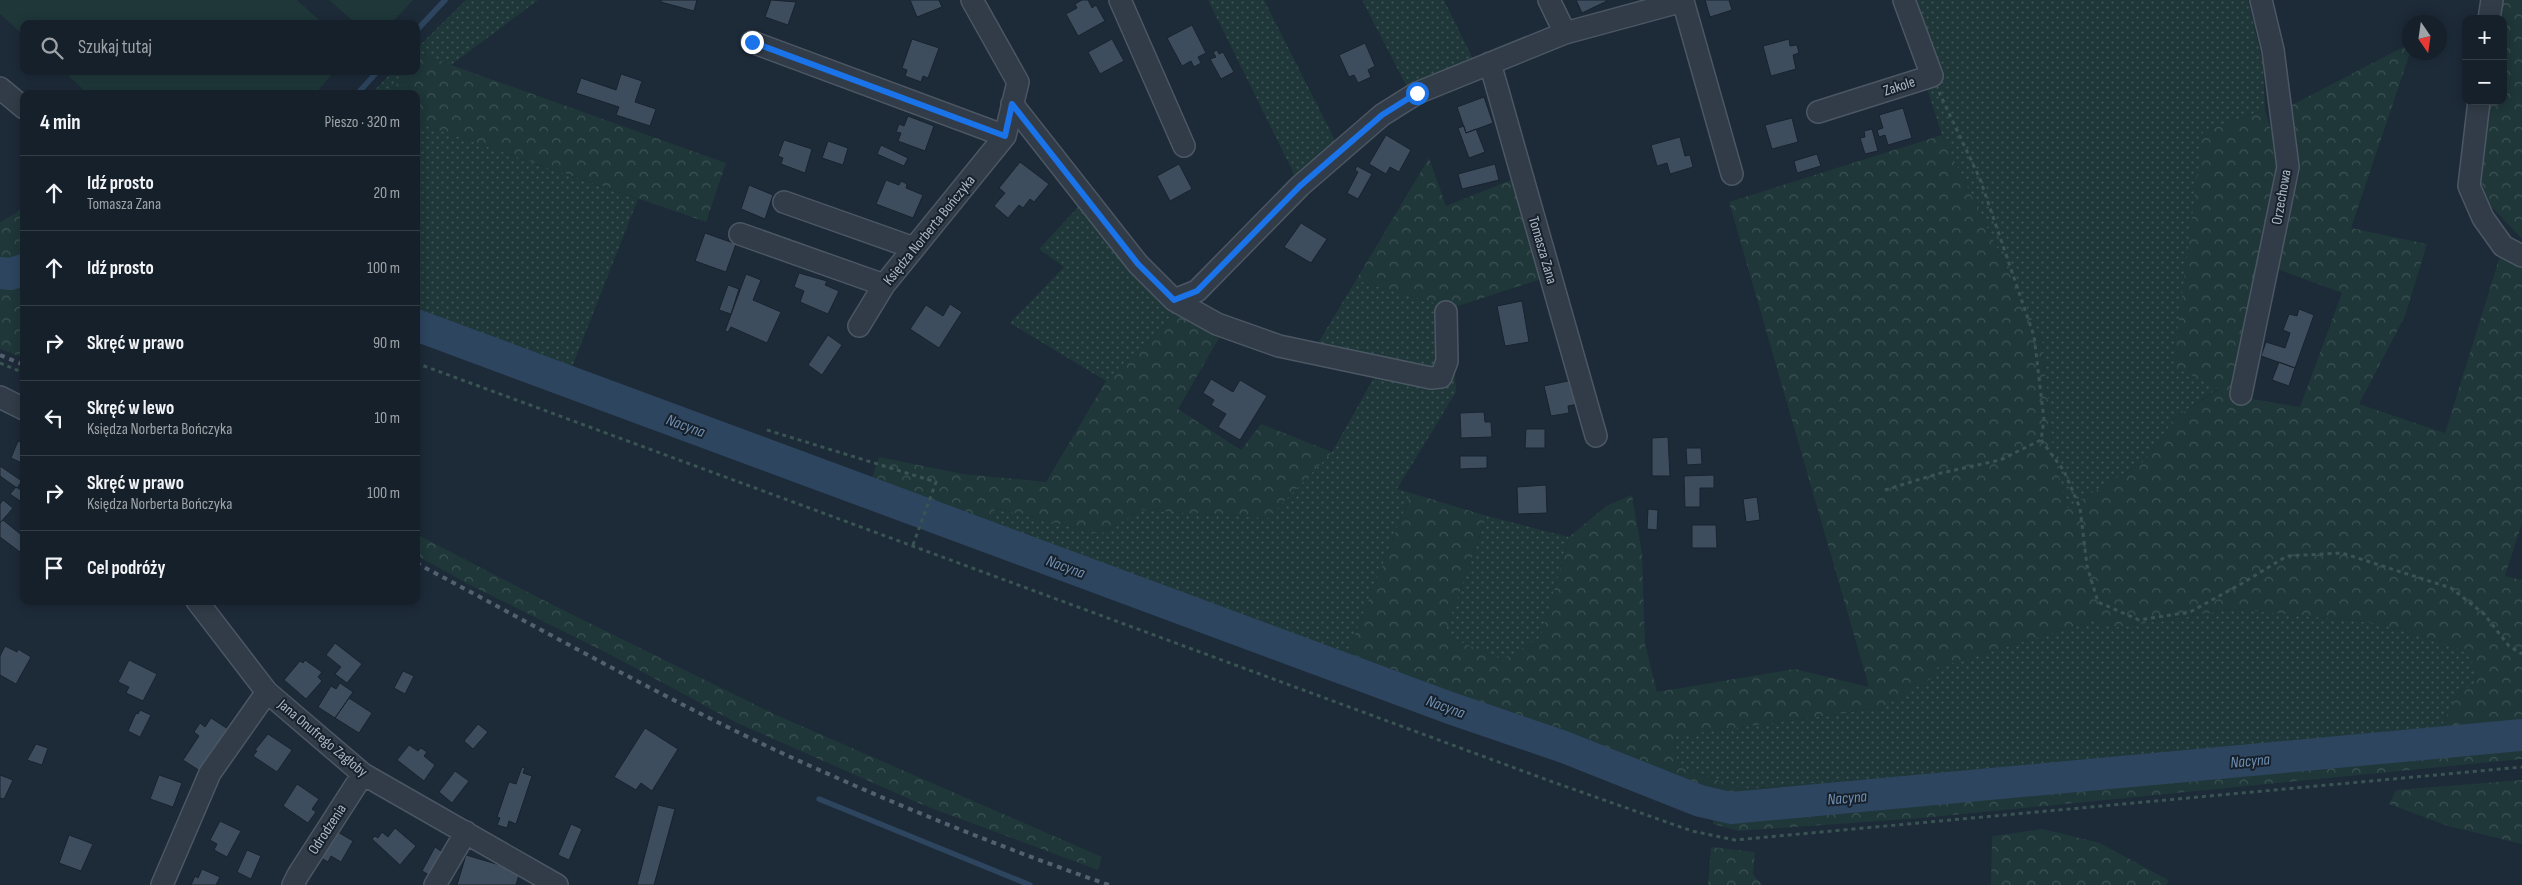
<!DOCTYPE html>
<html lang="pl">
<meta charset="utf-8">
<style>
:root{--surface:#16202a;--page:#232d36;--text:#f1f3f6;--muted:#9ea3a8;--line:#353e47}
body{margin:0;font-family:"Sofia Sans Condensed",sans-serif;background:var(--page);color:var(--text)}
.controls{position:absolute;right:15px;top:15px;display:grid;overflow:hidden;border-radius:10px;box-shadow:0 2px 12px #0003}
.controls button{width:45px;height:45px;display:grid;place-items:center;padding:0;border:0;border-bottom:1px solid var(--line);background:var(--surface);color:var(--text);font:25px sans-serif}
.compass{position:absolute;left:2402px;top:15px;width:45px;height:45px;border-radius:50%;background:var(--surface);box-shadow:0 2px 12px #0003;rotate:167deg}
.stop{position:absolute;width:15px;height:15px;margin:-11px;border:4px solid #1a73e8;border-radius:50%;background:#fff}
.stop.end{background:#1a73e8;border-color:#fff;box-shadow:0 1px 5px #0008}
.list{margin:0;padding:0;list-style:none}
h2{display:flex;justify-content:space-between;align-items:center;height:65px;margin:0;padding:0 20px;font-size:21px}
h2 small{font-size:16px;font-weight:400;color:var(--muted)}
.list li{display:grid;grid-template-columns:32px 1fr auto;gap:15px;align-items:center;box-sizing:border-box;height:75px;padding:0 20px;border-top:1px solid var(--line)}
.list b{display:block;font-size:19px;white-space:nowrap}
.list p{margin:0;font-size:16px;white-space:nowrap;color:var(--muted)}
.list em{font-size:16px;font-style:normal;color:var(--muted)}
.icon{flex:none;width:28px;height:28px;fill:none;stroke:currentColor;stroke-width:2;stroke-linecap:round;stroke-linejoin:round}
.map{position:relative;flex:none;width:2522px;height:885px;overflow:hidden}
.search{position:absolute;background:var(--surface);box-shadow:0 2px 12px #0003;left:20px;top:20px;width:400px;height:55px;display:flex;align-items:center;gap:12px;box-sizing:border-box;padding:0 18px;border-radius:10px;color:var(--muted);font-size:19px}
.panel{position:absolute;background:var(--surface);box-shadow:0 2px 12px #0003;left:20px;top:90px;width:400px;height:515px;border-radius:10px}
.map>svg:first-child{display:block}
</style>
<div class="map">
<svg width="2522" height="885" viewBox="0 0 2522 885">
<defs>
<pattern id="grass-dots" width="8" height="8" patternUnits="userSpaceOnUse" patternTransform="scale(1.25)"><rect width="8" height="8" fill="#1f3739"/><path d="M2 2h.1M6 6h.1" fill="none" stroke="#3d5254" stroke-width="1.8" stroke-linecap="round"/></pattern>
<pattern id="forest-crowns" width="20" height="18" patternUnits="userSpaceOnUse" patternTransform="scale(1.25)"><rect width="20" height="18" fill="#1f3739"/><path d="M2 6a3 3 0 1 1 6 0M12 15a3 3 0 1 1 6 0" fill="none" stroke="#3d5254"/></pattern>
</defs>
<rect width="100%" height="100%" fill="#1d2a38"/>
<path fill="url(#grass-dots)" d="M466 0H538L451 65 421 54 416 62V49Z
M1208 0H1264L1338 146 1297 180Z
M1362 0H1444L1474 61 1409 91Z
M1912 0H2248L2263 64 2265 110 2203 131 2219 388 2176 417 2145 461 2067 508 2053 451 2042 340 1942 135 1926 85 1942 82Z
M393 71H411L400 94H371Z
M416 122 638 199 572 367 416 309Z
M1080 205 1178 312 1106 381 1010 323 1064 267 1039 249Z
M1356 280 1452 308 1456 392 1397 489 1411 493 1346 657 991 522 994 508 1100 534 1141 510 1268 518 1332 452 1380 367 1318 343Z
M1487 516 1569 537 1541 637 1503 660 1444 635Z
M2235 609 2377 623 2470 652 2477 682 2458 693 2441 728 1927 775 1743 789 1678 767 1674 736 1882 708 1935 668 2093 621 2118 627Z"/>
<path fill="url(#forest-crowns)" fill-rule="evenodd" d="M2499 0H2522V239L2486 201 2476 181 2486 101H2503V19H2496Z
M2409 44 2410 53 2351 228 2427 244 2405 316 2359 404 2445 433 2501 253 2522 264V523L2505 576 2522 580V730L1736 802 1670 782 1346 657 1411 493 1487 516 1444 635 1503 660 1541 637 1569 537 1606 506 1632 495 1642 553 1645 644 1657 692 1795 669 1869 687 1729 202 1942 135 2042 340 2053 451 2067 508 2145 461 2176 417 2219 389 2173 366 2203 131 2265 110 2282 169 2235 396 2300 407 2342 293 2272 267 2300 173 2288 107ZM2235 609 2377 623 2469 652 2477 681 2458 693 2441 728 1927 775 1743 789 1678 767 1674 736 1882 708 1935 676V668L2093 621 2118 627Z
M420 54 726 163 706 222 416 122V94H389L407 71H416V60Z
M1429 158 1446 206 1516 178 1544 278 1452 308 1356 280Z
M24 204V261L7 268 0 266V222L16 213Z
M24 275V358L0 349V281L6 282Z
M1178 312 1219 338 1178 409 1241 450 1261 424 1332 452 1268 518 1141 510 1100 534 995 508 991 522 872 478 879 457 963 474 1046 482 1106 381Z
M416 534 557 607 774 714 1102 857 1098 870 928 807 737 723 613 656 468 584 416 555Z
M2522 743V759L1922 818 1739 831 1713 824V811L1730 815Z
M2522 780V844L2448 826 2389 804 2396 790Z
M2043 829 2100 843 2168 880 2167 885H1991L1992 836Z
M1711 847 1755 852 1753 874 1762 885H1708Z"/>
<path fill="#1f3739" d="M0 0H297L324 24H24V36L0 14Z
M329 0H413L391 24H356Z
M63 71H335L315 94H88Z"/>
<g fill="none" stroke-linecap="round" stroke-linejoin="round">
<path stroke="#2d455f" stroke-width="5.5" d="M416 31 445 0
M357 94 378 71
M720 438 723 452
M819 799 1030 885"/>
<path stroke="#2d455f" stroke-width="32" d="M0 273 10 274 24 270
M416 325 1450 708 1564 747 1700 801 1731 808 2522 735"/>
</g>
<path fill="#3e4d5d" stroke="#19232e" d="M661 0H697L694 11 661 2Z
M771 0 796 2 788 25 765 17Z
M910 0H939L942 7 917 17Z
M1082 0H1088L1092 8 1096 5 1105 21 1078 36 1066 14 1077 8 1075 4Z
M1576 0H1606L1607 1 1582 13Z
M1705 0H1729L1732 10 1710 17Z
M1192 25 1206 53 1198 57 1201 63 1194 67 1191 61 1182 66 1167 38Z
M912 39 939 48 928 78 923 76 921 82 905 76 907 70 902 68Z
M1112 39 1124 61 1100 74 1088 52Z
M1789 39 1790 46 1797 45 1799 53 1793 55 1796 69 1771 76 1763 46Z
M1365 43 1375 66 1368 70 1371 77 1358 83 1354 75 1349 77 1339 55Z
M1217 50 1219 54 1223 52 1234 72 1221 79 1210 59 1216 57 1213 52Z
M621 74 642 81 635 102 656 109 650 126 616 115 619 107 576 93 581 78 616 90Z
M1484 97 1493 123 1466 133 1457 107Z
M1903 108 1912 138 1888 145 1885 135 1879 137 1877 130 1883 128 1879 115Z
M908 116 934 126 925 151 898 141 901 133 896 132 899 124 904 126Z
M1792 118 1798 142 1772 149 1765 125Z
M1464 126 1466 133 1476 129 1485 152 1469 158 1458 128Z
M1872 129 1878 151 1865 154 1860 138 1865 137 1864 131Z
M1386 135 1411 150 1399 172 1390 167 1386 174 1369 164Z
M1680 137 1685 156 1690 155 1693 167 1670 174 1667 163 1657 166 1651 145Z
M784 140 812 149 805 173 781 164 783 158 778 156Z
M828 141 848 148 843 165 822 158Z
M881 145 908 158 904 166 877 154Z
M1817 154 1821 166 1797 173 1794 161Z
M1020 162 1049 184 1034 202 1030 199 1023 208 1019 205 1008 218 994 206 1005 193 999 188Z
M1179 164 1192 189 1170 201 1157 176Z
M1495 164 1499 180 1462 189 1458 174Z
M1357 166 1372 174 1358 199 1347 193 1358 172 1355 170Z
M886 180 899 185 901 181 907 184 906 188 923 195 913 218 876 204Z
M749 185 773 195 765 219 741 209Z
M1301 223 1327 239 1311 263 1284 247Z
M705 233 736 244 726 272 695 261Z
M799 273 827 281 825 285 839 291 828 314 800 302 804 291 794 287Z
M746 274 761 280 753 300 781 312 767 343 731 327 728 332 725 331Z
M728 285 739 289 731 314 719 310Z
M1522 301 1529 342 1505 346 1497 306Z
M950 304 962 312 939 348 910 329 926 305 943 316Z
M2299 309 2314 315 2295 368 2261 356 2266 342 2285 348 2290 333 2283 330 2289 314 2297 316Z
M828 335 842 345 822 375 808 365Z
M2279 362 2295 368 2289 386 2272 380Z
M1211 379 1233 392 1240 380 1267 396 1240 440 1218 427 1226 414 1211 405 1214 400 1203 393Z
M1573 380 1578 404 1568 406 1569 413 1551 416 1544 386Z
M1484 412 1485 422H1491L1492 437 1461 438 1460 413Z
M1526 429H1545V448H1525Z
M1668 437 1670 476H1652V438Z
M18 441 23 443 24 441V464L11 458Z
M1686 448H1701L1702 464 1687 465Z
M1460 456H1487V468L1460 469Z
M0 466 22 481 17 488 0 476Z
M1714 475V488H1700V507H1685L1684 476Z
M1546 485 1547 513 1518 514 1517 487Z
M16 487 24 492 23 503 10 494Z
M1757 497 1760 520 1746 522 1743 499Z
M3 500 13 508 0 523V504Z
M1648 509 1658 510 1657 530 1647 529Z
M3 520 24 537V555L0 537V523Z
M1692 525H1716L1717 548H1692Z
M335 643 362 664 347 683 335 674 341 667 326 655Z
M5 646 17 652 18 649 31 657 16 684 0 675V656Z
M129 660 157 674 143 701 126 693 129 687 118 682Z
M305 660 322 672 318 677 322 681 306 699 284 680 300 661 303 663Z
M403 671 414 676 405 694 394 688Z
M340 683 353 692 335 718 318 707 331 686 336 689Z
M349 698 372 713 359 733 335 718Z
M140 710 151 715 140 737 128 731 136 713 138 714Z
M211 718 228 729 200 771 183 760 199 736 194 732 200 723 205 727Z
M478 724 488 732 473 749 464 741Z
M645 728 678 749 652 791 641 783 636 790 614 777Z
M268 734 292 750 277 772 253 756 257 751 255 750Z
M36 744 48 748 42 765 27 760Z
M409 745 418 751 421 748 427 752 424 756 435 765 424 781 397 760Z
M522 767 525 768 523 773 532 776 516 824 509 821 507 828 497 825 500 818 497 817 509 782 516 784Z
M455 771 469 781 452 803 439 792Z
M0 775 13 780 4 799 0 798Z
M159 775 182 783 173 807 150 799Z
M297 784 319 799 312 809 316 812 308 823 283 806Z
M658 805 675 809 654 885H637Z
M220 821 241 831 227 857 214 850 217 844 210 840Z
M571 824 582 829 569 860 558 855Z
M331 828 353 841 341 862 331 856 328 862 318 856Z
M395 828 416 846 400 865 372 839 375 836 378 838 382 832 388 837Z
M69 835 93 844 81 871 59 863Z
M435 847 447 855 431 876 422 871Z
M247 850 261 856 251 879 237 872Z
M466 855 520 871 516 885H457Z
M202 869 220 877 216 885H191L195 876 198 878Z"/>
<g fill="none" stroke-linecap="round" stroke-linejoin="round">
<g stroke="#4c5764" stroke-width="24">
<path id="minor" d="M1120 0 1184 146
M1549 0 1565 33
M2489 19 2492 0
M752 42 1005 136
M1490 63 1596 436
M0 88 24 108
M2479 101 2469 186 2483 218 2503 246 2522 256
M1012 104 1138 264 1174 300 1197 291 1300 186 1382 115 1417 93 1565 33 1683 1 1732 174
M1818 112 1932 76 1904 0
M784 202 914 248
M740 234 884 285
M1174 300 1217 324 1279 346 1431 378 1441 377 1447 361 1446 312
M859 326 884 285 1005 136 1018 82 972 0
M2241 394 2288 167 2273 50 2261 0
M0 397 24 409
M197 601 267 692 363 774 557 885
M162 885 210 773 267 692
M293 885 298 875 363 774
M435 885 466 832"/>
</g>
<path stroke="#3a5353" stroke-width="3" stroke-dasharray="4 4" stroke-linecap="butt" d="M0 363 24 373
M416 363 1550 781 1692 831 1735 840 2522 767
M767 430 936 482 913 545
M2041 440 2064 471 2080 508 2087 566 2098 602 2139 620 2190 612 2241 584 2287 556 2342 553 2451 588 2484 614 2509 646 2522 654
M1885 490 1937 474 2000 460 2041 440 2044 420 2034 336 1980 179 1939 92"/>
<use href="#minor" stroke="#313c48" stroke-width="21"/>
<path stroke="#526070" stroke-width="4" stroke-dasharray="5 5" stroke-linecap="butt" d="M0 355 24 365
M416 563C534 625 650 691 771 748 881 799 994 845 1109 885"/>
</g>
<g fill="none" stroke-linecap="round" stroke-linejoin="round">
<path stroke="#1a73e8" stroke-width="6" d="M752 42 1005 136 1012 104 1138 264 1174 300 1197 291 1300 186 1382 115 1417 93"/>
</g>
<g text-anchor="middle" stroke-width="4" stroke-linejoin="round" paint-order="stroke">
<g font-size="15" fill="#abb7c6" stroke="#17212c">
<text transform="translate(1899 86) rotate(-18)" y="5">Zakole</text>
<text transform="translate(2281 197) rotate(-80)" y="5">Orzechowa</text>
<text transform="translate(929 230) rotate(-51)" y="5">Księdza Norberta Bończyka</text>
<text transform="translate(1543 250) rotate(74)" y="5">Tomasza Zana</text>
<text transform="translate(323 738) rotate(40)" y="5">Jana Onufrego Zagłoby</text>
<text transform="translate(327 829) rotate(-57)" y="5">Odrodzenia</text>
</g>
<g font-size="16" font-style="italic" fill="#708fb2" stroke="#17212c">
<text transform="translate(686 425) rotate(20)" y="6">Nacyna</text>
<text transform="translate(1066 566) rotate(20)" y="6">Nacyna</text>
<text transform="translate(1446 706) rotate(20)" y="6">Nacyna</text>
<text transform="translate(2250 760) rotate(-5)" y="6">Nacyna</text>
<text transform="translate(1847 797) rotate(-5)" y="6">Nacyna</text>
</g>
</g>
</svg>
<div class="controls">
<button>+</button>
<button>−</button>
</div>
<svg class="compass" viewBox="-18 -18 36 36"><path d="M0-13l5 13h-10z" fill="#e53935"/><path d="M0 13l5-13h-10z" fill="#9ea3a8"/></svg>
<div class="stop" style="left:1417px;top:93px"></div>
<div class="stop end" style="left:752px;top:42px"></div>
<div class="search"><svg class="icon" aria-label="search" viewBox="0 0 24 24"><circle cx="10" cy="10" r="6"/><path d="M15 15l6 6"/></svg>Szukaj tutaj</div>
<section class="panel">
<h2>4 min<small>Pieszo · 320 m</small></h2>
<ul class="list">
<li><svg class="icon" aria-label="ahead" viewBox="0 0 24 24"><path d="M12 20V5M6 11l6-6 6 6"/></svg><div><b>Idź prosto</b><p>Tomasza Zana</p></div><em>20 m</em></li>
<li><svg class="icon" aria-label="ahead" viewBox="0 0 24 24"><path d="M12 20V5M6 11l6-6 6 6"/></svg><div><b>Idź prosto</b></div><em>100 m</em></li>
<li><svg class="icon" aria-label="right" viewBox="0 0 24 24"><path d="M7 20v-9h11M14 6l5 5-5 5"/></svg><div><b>Skręć w prawo</b></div><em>90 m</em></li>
<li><svg class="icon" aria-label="left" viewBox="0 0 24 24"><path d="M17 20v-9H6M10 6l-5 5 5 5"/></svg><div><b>Skręć w lewo</b><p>Księdza Norberta Bończyka</p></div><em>10 m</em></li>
<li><svg class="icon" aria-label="right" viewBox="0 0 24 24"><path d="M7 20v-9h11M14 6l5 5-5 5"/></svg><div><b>Skręć w prawo</b><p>Księdza Norberta Bończyka</p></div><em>100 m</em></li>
<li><svg class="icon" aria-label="arrive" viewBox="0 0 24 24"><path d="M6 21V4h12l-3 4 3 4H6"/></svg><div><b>Cel podróży</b></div></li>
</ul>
</section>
</div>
